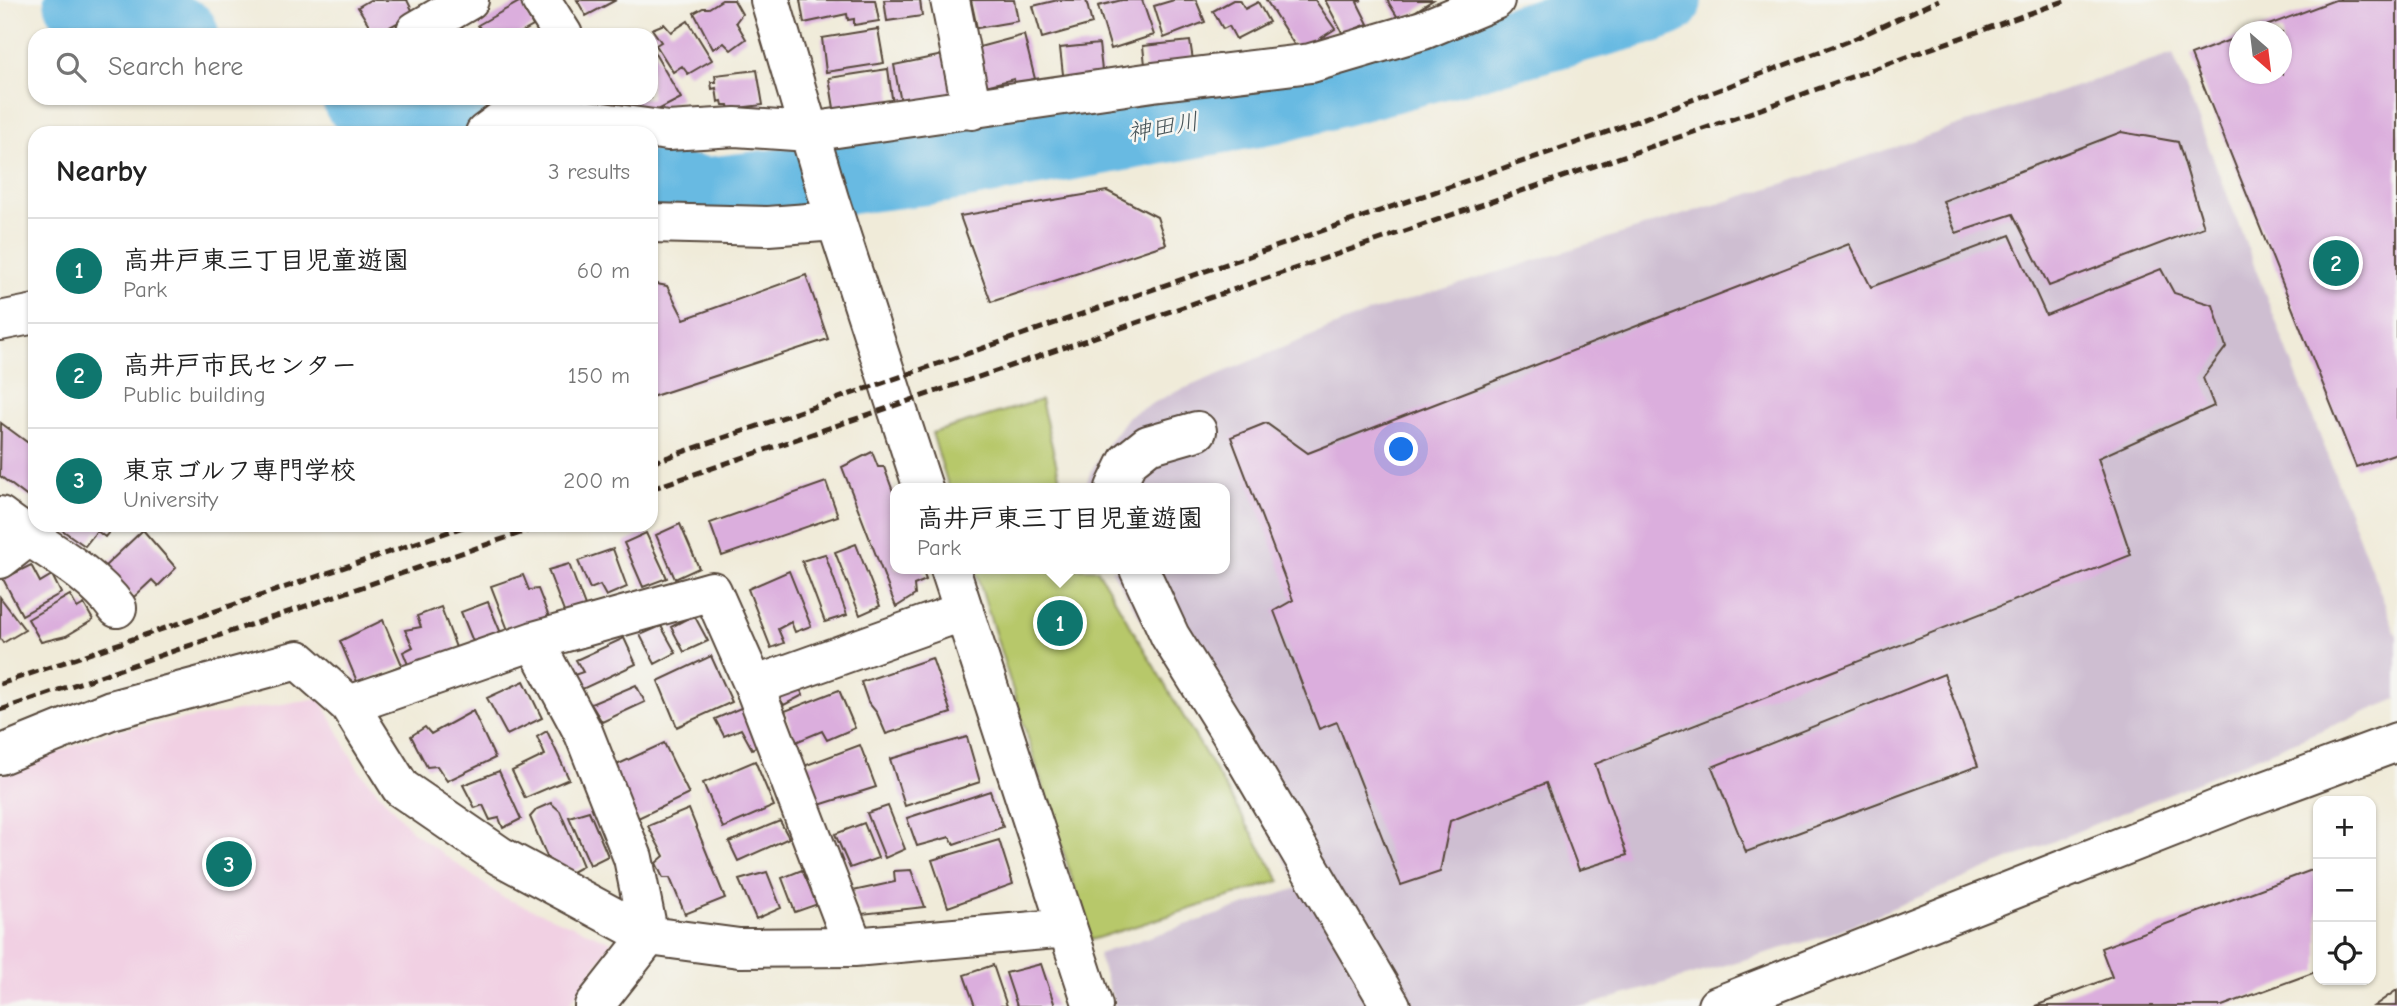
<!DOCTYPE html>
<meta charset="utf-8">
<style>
:root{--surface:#fff;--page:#f6f6f6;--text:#222;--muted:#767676;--line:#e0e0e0;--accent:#0f766e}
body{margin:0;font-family:"Comic Neue","Klee One",sans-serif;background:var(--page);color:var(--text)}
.controls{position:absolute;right:21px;bottom:21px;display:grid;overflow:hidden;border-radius:14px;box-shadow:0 2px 5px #0004}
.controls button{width:63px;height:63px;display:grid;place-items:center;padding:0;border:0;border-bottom:2px solid var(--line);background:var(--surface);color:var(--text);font:35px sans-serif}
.compass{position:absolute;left:2229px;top:21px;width:63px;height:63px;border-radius:50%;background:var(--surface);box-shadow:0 2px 5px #0004;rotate:152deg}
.you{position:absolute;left:1402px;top:450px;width:24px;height:24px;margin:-18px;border:5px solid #fff;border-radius:50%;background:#1a73e8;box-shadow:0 0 0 10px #1a73e833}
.badge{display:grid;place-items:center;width:46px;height:46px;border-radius:50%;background:var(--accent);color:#fff;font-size:23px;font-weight:700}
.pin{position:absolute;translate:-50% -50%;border:4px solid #fff;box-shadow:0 2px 7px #0006}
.popup{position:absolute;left:890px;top:483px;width:340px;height:91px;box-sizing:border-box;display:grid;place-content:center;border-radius:14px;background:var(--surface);filter:drop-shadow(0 2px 5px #0005);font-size:23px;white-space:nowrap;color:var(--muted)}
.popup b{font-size:26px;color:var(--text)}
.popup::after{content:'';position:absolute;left:50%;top:100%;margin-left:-14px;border:14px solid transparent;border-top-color:var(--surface)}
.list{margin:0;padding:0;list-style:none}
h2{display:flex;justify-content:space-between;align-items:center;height:91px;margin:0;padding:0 28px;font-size:30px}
h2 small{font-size:23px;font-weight:400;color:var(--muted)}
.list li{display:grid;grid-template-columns:46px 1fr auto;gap:21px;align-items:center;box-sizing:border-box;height:105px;padding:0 28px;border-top:2px solid var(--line)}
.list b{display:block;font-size:26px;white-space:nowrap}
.list p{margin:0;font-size:23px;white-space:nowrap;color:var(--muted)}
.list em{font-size:23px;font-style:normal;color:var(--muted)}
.icon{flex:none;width:38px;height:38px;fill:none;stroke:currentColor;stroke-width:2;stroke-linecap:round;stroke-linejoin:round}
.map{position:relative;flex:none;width:2397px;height:1006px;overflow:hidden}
.search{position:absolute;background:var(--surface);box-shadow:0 2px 5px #0004;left:28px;top:28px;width:630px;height:77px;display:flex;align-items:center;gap:18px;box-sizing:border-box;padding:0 24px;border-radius:21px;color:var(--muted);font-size:26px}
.panel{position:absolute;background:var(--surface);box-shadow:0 2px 5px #0004;left:28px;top:126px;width:630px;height:406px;border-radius:21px}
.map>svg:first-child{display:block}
</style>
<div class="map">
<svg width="2397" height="1006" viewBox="0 0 2397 1006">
<rect width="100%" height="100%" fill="#f6f6f2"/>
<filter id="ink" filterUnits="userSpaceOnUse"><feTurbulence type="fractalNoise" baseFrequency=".0143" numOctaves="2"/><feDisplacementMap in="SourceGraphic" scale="14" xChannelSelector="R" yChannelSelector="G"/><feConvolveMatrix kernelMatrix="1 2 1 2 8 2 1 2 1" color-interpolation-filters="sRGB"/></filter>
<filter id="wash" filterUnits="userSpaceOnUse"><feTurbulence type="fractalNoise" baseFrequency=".00686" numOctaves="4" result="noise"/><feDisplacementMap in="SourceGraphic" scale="28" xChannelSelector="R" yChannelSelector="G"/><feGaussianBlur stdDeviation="1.57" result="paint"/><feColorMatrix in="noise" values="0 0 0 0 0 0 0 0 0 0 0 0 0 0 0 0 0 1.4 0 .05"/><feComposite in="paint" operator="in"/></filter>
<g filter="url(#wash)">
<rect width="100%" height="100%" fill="#f0ebd9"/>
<path fill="#f1d0e3" d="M320 698 358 769 413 832 502 897 612 942 568 1006H0V775L111 731Z"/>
<path fill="#cebed1" d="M2173 54 2397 636V699L1825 936 1586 1006H1115L1098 954 1301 887 1111 569H1224V488H1085L1090 473 1104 449 1128 416 1171 394 1369 312 1814 174Z"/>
<path fill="#b7c86b" stroke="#797944" stroke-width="2" d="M1041 400 1062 488H949L932 433Z
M975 569H1097L1280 881 1091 940Z"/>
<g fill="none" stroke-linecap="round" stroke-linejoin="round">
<path stroke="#67bae2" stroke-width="74" d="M81 0 182 35
M359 98 456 133
M651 187 709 194 942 166 1274 107 1644 8 1665 0"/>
</g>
<g id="blocks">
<path fill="#dbaedd" d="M370 0H407L414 14 375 35 358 7Z
M577 0H616L586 16Z
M722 0H734L742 14 736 22 746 39 731 50 724 43 713 49 694 13 703 8H709Z
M800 0H875L879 21 854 25V19L848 20 847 14 804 23Z
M884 0H920L922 16 887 21Z
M971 0H1014L1018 21 977 28Z
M1058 0H1086L1092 24 1042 38 1033 6Z
M1122 0H1142L1154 35 1111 49 1098 6Z
M1174 0H1196L1205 22 1164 38 1154 6Z
M1233 0H1240L1245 9 1258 2 1269 22 1236 39 1229 26 1223 29 1213 11Z
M1266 0H1315L1335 29 1299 52Z
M1325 0H1362L1357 2 1368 24 1357 28 1360 35 1347 42Z
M1387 0H1433L1400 21Z
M2335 0H2397V453L2356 467 2191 55 2240 36V74H2282V32L2253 31Z
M521 1 533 26 517 35H484L478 25Z
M688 21 712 60 688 74 682 66 673 72 656 45 661 42 652 29 664 24 671 32Z
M878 29 884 63 826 72 822 38Z
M1024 35 1035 79 1015 84 1014 79 981 87 972 49Z
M1190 41 1193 60 1146 74 1143 46Z
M1099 44 1103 79 1064 83 1060 48Z
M651 47 681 98 658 110H632L625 98H651Z
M948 54 956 97 902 108 894 65Z
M888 69 893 105 835 114 829 78Z
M757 70 763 105 729 109 728 105H723L722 101 718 102 716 88 712 89 711 82H716L715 75Z
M2121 132 2178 142 2204 227 2049 286 2013 214 1956 233 1943 201Z
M1107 191 1157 217 1166 244 991 302 960 216Z
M2010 235 2046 315 2161 269 2174 293 2213 305 2226 347 2203 378 2214 406 2098 458 2131 555 1595 764 1627 855 1579 870 1546 783 1450 821 1440 872 1401 885 1337 722 1319 729 1274 611 1293 600 1231 437 1266 423 1308 453 1849 244 1871 287Z
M806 275 828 339 651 397V283L667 286 684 319Z
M1 423 35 448V489L29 498 0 476Z
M872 452 878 467H884L895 497V569H922L926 580 914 585 915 595 896 607 842 467Z
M826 482 838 516 722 556 710 523Z
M680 524 699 568 675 579 656 535Z
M55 525H115L105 537 97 531 85 546Z
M143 530 176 568 158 586 152 580 134 597 103 568Z
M646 533 667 578 643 587 624 543Z
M856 544 880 606 860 615 835 552Z
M613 549 627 587 606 596 600 585 590 589 578 561Z
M825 554 847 615 825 622 802 561Z
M569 564 586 609 566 617 548 570Z
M31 565 40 582 52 575 61 593 22 615 3 579Z
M789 571 811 626 795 632 791 622 778 629 784 643 771 648 748 589Z
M523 575 529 590 538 589 551 622 510 635 491 586Z
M70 595 77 608 84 604 93 620 66 636 41 642 28 619Z
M0 597 25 630 3 643 0 638Z
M488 602 503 638 476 649 461 612Z
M441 607 458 653 411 672 403 652 413 647 405 630 421 627 417 616Z
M694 615 708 641 684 652 671 627Z
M383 620 402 665 358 684 340 641Z
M661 626 676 653 655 664 640 635Z
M624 638 636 664 578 691 571 676 583 672 576 660Z
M711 656 732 702 677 727 658 681Z
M932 658 951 713 886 734 877 713 868 702 861 682Z
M1944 674 1978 766 1746 852 1712 767Z
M524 681 542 718 507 735 487 698Z
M636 685 645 702 602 722 591 704Z
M798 685 803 695 784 705 780 699 783 691Z
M839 690 855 728 827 740 822 731 796 742 785 711Z
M743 707 760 745 752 749 741 729 724 736 715 719Z
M473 711 495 758 447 781 437 766 427 767 411 736 425 727 431 734Z
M547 731 569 779 525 798 512 771 545 755 537 737Z
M967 737 980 782 905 806 890 759Z
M664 743 689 794 636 819 610 768Z
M860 745 876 787 819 805 804 766Z
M755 761 774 806 723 828 703 783Z
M499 771 521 819 503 828 499 818 490 820 483 805 475 808 463 785Z
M990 791 1003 827 954 844 950 837 917 846 907 818Z
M551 803 560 811 583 866 570 873 548 859 530 817 537 809Z
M888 806 905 849 885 858 867 813Z
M689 809 725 898 685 914 670 878H663L656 863 664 856 648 826Z
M589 811 608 856 590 865 569 817Z
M780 821 789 838 738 861 729 842Z
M864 823 878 858 850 868 835 834Z
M999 840 1013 884 948 907 932 860Z
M802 870 818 904 795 912 782 878Z
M911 870 925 907 862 914 853 891 895 882 894 871Z
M2312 870 2318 886V971L2222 1006H2035L2112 977 2101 948Z
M767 872 781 908 756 919 739 880Z
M1041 964 1055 1006H1017L1006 973Z
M993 965 1007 1006H975L964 975Z
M2397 990V1006H2374Z"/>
</g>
</g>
<g filter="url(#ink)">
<use href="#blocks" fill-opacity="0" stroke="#56473a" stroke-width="2"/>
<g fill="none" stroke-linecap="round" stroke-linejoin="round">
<g stroke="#56473a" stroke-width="42">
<path id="minor" d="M541 0 563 35
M770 0 829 199 923 488
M950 0 972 110
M416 31 469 0
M485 133 516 110 668 131 735 127 809 132 1153 82 1311 63 1423 30 1495 0
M651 223 768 226 836 221
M0 321 35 314
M1115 488 1128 461 1148 445 1197 431
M0 516C38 546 88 568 117 608
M0 559 27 538
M950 569 1093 1006
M1139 569 1170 636 1231 734 1391 1006
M534 641 584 734 633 858 649 936 594 1006
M754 686 964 611
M349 705 534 641 712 591 754 686 854 947
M0 755 111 710 298 660 349 705 401 788 500 856 649 936 739 948 854 947 1067 928
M1717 1006 2243 799 2397 742"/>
</g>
<use href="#minor" stroke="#fff" stroke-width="38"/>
<path stroke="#3b2a1e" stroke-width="5" stroke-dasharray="10 5" stroke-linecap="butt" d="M651 463 1602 134 1856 38 1939 0
M651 489 1764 108 2067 0
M0 684 469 525
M0 710 544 525"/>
</g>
</g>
<g text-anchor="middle" stroke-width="5" stroke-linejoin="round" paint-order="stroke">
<g font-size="24" font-style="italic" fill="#485559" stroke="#f6f6f2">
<text transform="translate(1163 127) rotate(-10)" y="8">神田川</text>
</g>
</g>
</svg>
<div class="controls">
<button>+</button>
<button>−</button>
<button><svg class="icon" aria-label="locate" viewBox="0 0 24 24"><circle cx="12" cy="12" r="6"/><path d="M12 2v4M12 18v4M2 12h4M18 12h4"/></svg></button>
</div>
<svg class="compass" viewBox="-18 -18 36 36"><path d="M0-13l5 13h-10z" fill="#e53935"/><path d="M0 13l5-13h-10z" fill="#767676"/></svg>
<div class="you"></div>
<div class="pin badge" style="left:1060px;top:623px">1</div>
<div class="popup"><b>高井戸東三丁目児童遊園</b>Park</div>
<div class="pin badge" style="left:2336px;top:263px">2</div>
<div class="pin badge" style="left:229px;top:864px">3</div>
<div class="search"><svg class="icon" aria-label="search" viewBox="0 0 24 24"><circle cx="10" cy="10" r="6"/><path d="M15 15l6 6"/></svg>Search here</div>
<section class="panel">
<h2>Nearby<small>3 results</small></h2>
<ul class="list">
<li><span class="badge">1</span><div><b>高井戸東三丁目児童遊園</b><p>Park</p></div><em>60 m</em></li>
<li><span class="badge">2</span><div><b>高井戸市民センター</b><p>Public building</p></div><em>150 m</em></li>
<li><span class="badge">3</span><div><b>東京ゴルフ専門学校</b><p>University</p></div><em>200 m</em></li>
</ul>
</section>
</div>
